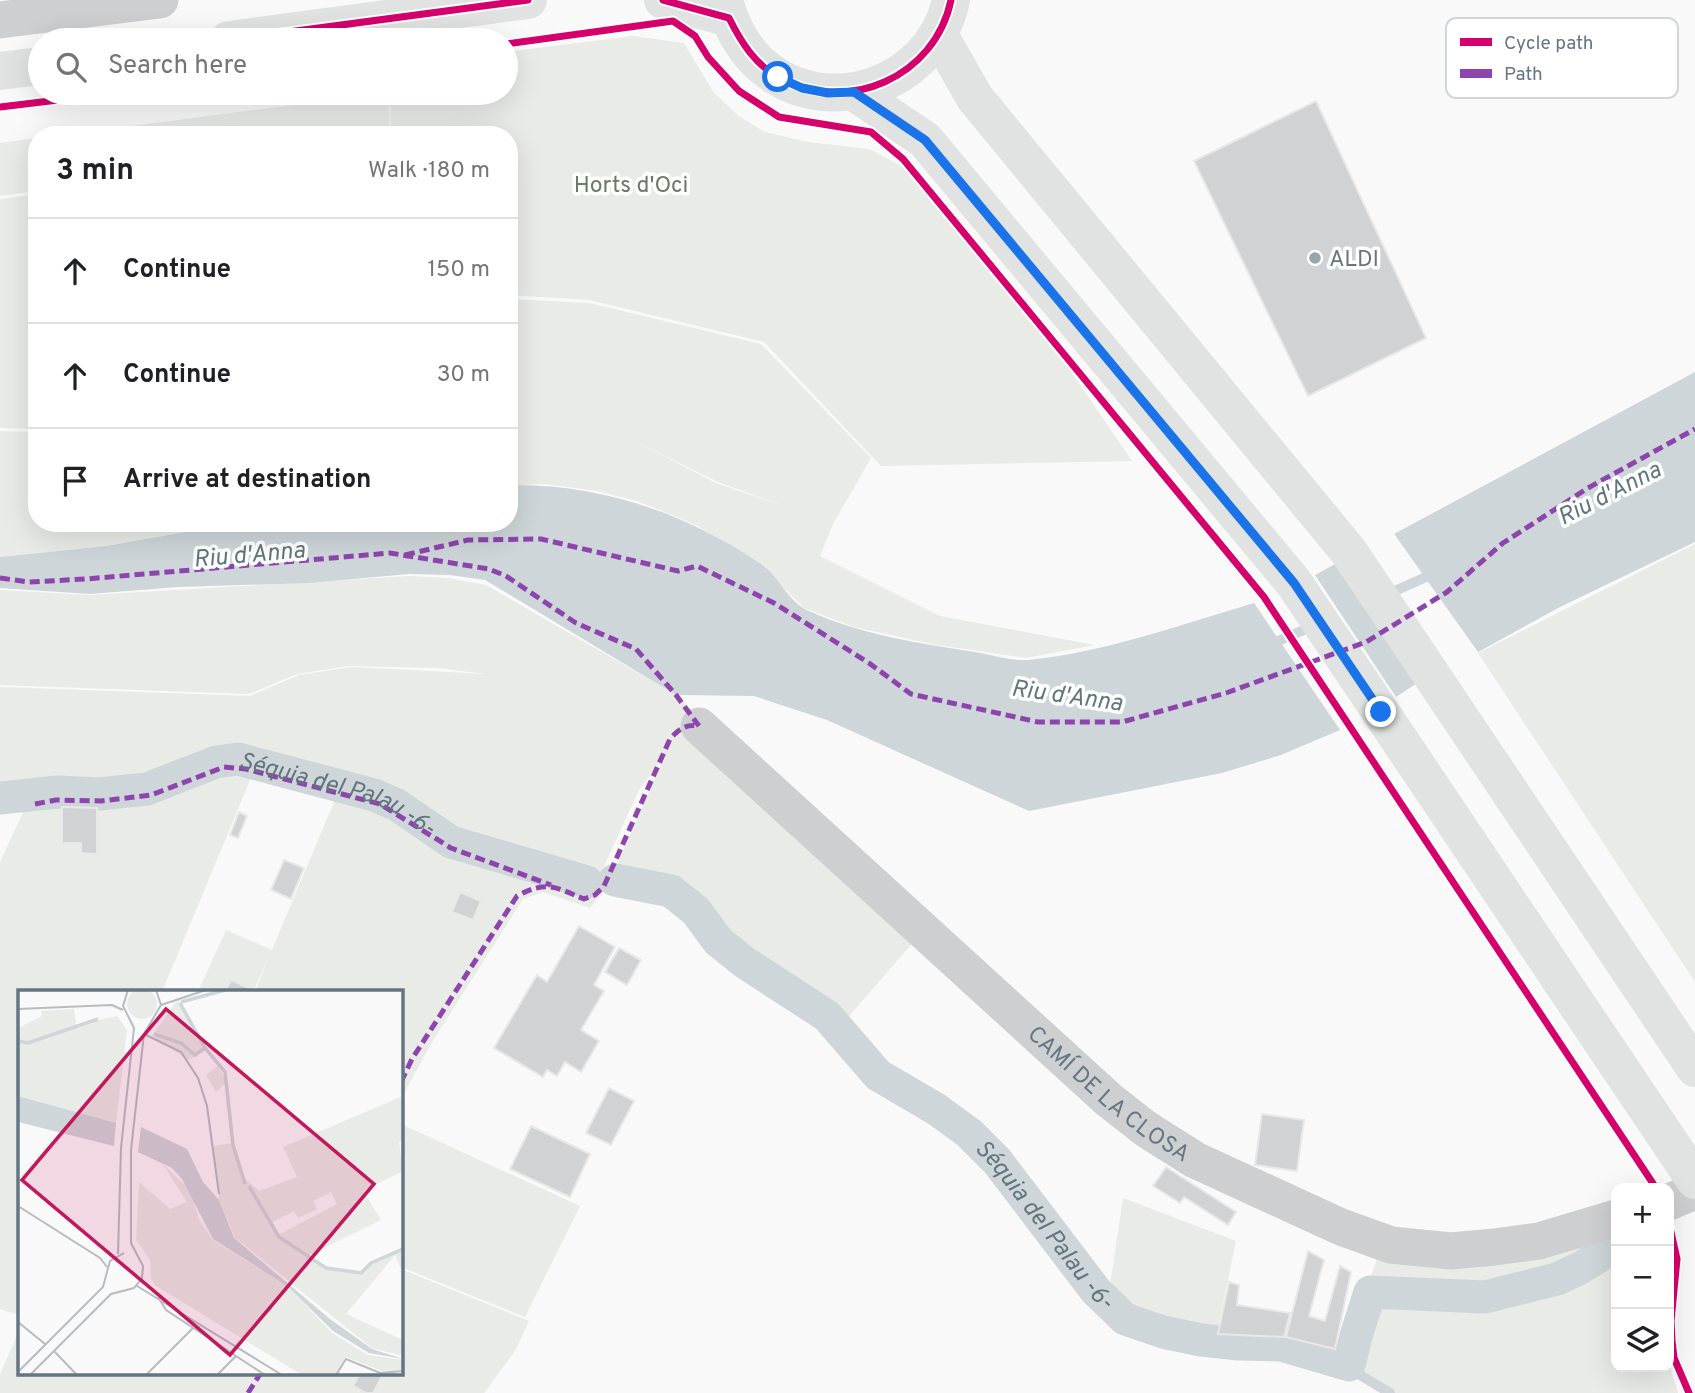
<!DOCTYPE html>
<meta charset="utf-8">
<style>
:root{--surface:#fff;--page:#f6f6f6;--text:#202124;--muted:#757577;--line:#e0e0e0}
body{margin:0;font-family:Overpass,sans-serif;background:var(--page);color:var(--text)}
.controls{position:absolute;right:21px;bottom:21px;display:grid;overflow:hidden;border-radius:14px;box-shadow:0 7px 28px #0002}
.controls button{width:63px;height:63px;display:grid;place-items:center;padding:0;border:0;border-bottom:2px solid var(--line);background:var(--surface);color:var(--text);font:35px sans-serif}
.stop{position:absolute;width:21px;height:21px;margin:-16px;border:5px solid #1a73e8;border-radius:50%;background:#fff}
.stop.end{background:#1a73e8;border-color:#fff;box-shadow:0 2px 7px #0008}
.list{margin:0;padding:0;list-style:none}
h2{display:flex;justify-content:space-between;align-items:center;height:91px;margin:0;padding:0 28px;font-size:30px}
h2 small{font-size:23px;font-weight:400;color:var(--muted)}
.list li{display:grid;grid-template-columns:46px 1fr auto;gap:21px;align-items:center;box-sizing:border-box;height:105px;padding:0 28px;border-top:2px solid var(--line)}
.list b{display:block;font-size:26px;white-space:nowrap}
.list em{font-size:23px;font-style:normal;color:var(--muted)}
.icon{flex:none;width:38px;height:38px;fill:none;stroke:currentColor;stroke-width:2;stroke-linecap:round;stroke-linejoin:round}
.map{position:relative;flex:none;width:1695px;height:1393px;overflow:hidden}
.search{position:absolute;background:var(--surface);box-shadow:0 7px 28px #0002;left:28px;top:28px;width:490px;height:77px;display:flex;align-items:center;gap:18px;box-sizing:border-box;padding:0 24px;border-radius:38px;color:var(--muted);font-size:26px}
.panel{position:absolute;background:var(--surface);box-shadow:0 7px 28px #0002;left:28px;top:126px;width:490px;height:406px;border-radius:28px}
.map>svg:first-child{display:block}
</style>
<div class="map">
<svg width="1695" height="1393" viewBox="0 0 1695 1393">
<rect width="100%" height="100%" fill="#f9f9f9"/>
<path fill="#e8ebe6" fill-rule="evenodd" d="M633 36 684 43 714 93 739 116 765 132 808 142 869 149 915 173 1031 313 1132 461 881 466 764 342 589 300 509 295V135H391L390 93H506V52Z
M384 93H389L390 135H62Z
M37 138V191L0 196V143Z
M37 194V429L0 428V199Z
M509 299 589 303 761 344 871 458 833 524 820 556 940 616 1094 645 1026 658 937 645 854 627 804 608 776 580 766 566 694 524 637 501 597 491 546 484 509 485ZM637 442 718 482 789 508 716 483Z
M0 431 37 432V523H232L106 546 0 557Z
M1695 544V982L1478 653Z
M410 576 448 578 486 585 680 697 701 724 922 932 844 1022 833 1013 758 965 723 939 709 956C707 910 643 896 608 886L665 755 639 790 599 877 608 886 590 908 543 892 523 899 432 1042 401 1099V992H255L268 959 254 990 231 980 225 992H198L226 930 272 950 336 797 374 808 399 823 454 840 398 803 374 793 257 763 162 992H19V1315L0 1309V862L32 793 0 797V687L250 696 299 675 351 667 487 674 438 668 349 666 297 674 249 694 0 685V590L90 595Z
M401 1124 580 1206 525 1317 401 1267Z
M1123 1198 1236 1241 1217 1333 1179 1328 1117 1302 1109 1292Z
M1616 1224V1367H1669V1363L1678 1393H1393L1357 1371 1344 1360 1381 1246Z
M401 1269 529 1321 515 1351 484 1393H0V1374L19 1331V1374H401Z"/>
<path fill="#ced6d9" d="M1695 372V542L1560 607 1478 652 1394 534Z
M509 485C603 484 685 513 763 565 777 575 789 602 807 610 860 635 923 644 981 653 996 656 1013 661 1028 660 1106 652 1180 625 1254 603L1340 730 1281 755 1222 773 1029 811 827 720 754 696 676 695 485 580 450 575 409 574 309 583 178 587 90 594 0 588V557L106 546 235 523H509Z
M1337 563 1417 683 1396 697 1315 575Z"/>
<path fill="#f9f9f9" d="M1392 531 1442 602 1477 653 1475 654 1391 536Z
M1258 602 1343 728V732L1255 603Z"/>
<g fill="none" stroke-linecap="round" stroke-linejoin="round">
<path stroke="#ced6d9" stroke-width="10" d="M1388 594 1435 573
M1269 645 1313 626
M1349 1365 1355 1372 1390 1393"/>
<g stroke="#ced6d9" stroke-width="33">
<path id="s1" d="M0 798 57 792 99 794 147 789 216 762 238 759 374 795 397 805 451 842 587 882"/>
<path id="s2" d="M615 880 671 891 696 911 718 941 744 962 827 1016 878 1075 936 1109 969 1133 997 1161 1096 1291 1125 1319 1163 1332 1201 1340 1239 1344 1281 1345 1349 1365 1356 1336 1370 1292 1485 1297 1557 1279 1580 1268 1616 1246"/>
</g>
</g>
<path fill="#d0d2d3" stroke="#e8e8e8" stroke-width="2" d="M1316 101 1426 338 1308 396 1194 161Z
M62 807 97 808V854L81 853V843H62Z
M239 812 247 816 238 838 230 835Z
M284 860 304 868 291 899 271 890Z
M460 892 481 901 473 920 452 912Z
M579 926 615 947 594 985 604 991 581 1030 599 1041 581 1072 565 1062 557 1076 547 1070 543 1077 494 1048 537 975 547 982Z
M619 948 641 960 627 985 605 972Z
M231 980 253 990V992H225Z
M609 1088 634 1101 611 1145 586 1133Z
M1262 1114 1304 1120 1297 1171 1255 1165Z
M531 1126 590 1154 570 1197 510 1169Z
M1166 1167 1236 1212 1228 1225 1184 1197 1180 1203 1153 1186Z
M1308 1251 1324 1260 1309 1316 1325 1321 1340 1266 1351 1272 1335 1349 1286 1337Z
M1229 1282 1239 1285 1237 1305 1290 1313 1284 1337 1218 1334Z
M360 1374H383L373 1393H366L353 1386Z"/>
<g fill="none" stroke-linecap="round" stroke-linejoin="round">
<g stroke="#cecfd0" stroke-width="37">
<path d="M0 20 160 0"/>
<path id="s3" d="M699 726 1109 1100 1146 1129 1195 1160 1341 1227 1391 1245 1451 1251 1494 1247 1539 1241 1616 1218"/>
<path d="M1669 1202 1695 1191"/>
</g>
<path stroke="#e1e2e2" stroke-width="38" d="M663 0 729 18
M724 0C730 23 740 44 757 61 821 124 933 87 951 0
M939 35 975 98 1349 552 1695 1068
M229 40 528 0
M0 71 40 66
M854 92 925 140 1294 583 1695 1180"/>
<path stroke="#8e44ad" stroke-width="5" stroke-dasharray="10 5" stroke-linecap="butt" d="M405 555 468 540 541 539 678 571 697 566 774 603 869 663 911 694 1038 722H1122L1226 693 1366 642 1447 592 1503 543 1588 488 1695 429
M0 578 29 582 86 579 390 553 489 569 506 576 576 623 636 649 676 695 699 726
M35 804 56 800 101 801 151 795 224 767 246 769 380 804 451 848 551 885
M401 1082 412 1059 517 896C547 880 555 887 584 899L595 895 604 886 670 739C679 729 685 724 699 726
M248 1393 260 1374"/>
<g stroke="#fff" stroke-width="11">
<path id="cycleway" d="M663 0 729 18C741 42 755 65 780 78 848 115 935 77 951 0
M229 40 528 0
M506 44 673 21 695 36 708 57 739 91 779 117 871 132 903 159 1264 597 1656 1188
M0 107 116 93
M1669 1223 1677 1259 1671 1321 1672 1341 1674 1358 1689 1393"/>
</g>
<use href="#cycleway" stroke="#d6006c" stroke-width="7"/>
</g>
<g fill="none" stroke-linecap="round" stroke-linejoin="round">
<path stroke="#1a73e8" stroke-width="9" d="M778 77 802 88 828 93 854 92 925 140 1294 583 1381 712"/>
</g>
<circle fill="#99a4ac" stroke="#fff" stroke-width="2.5" cx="1315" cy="258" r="7"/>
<g text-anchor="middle" stroke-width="7" stroke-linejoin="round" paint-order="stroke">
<g font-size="23" fill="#687a64" stroke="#fff">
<text x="631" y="192">Horts d'Oci</text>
</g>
<g font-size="23" fill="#657683" stroke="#fff" text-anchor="start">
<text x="1329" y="266">ALDI</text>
</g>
<g font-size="23" fill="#657683" stroke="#fff">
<text dy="8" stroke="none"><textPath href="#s3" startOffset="551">CAMÍ DE LA CLOSA</textPath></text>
</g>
<g font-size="24" font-style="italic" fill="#60757c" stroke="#fff">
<text transform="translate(1609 493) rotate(-27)" y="8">Riu d'Anna</text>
<text transform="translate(249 554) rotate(-5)" y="8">Riu d'Anna</text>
<text transform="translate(1067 695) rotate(8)" y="8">Riu d'Anna</text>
<text dy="8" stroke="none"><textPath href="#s1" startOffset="350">Séquia del Palau -6-</textPath></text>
<text dy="8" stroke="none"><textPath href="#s2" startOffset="564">Séquia del Palau -6-</textPath></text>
</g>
</g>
<g transform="translate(18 990)">
<rect width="385" height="385" fill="#f9f9f9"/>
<path d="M109 14a15 15 0 1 1 30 0a15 15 0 1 1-30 0ZM160 9 187 60 171 70 134 46ZM56 19 58 35 99 26 109 40 98 133 0 106V38L24 26 23 21ZM200 76 209 92 198 102 188 85ZM385 106V150L381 152 385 181 345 201 363 230 291 265 308 278 343 283 353 273 385 259V283L377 265 328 324 385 350V364L381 365 354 358 217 248 201 210 195 156 214 153 224 186 241 201 279 187 265 157ZM313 202 319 214 260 245 244 218 253 233 276 221 280 228 299 219 295 211ZM144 173 172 200 181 229 195 250 269 296 314 343 350 365 385 370V380L364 381 328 367 317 385H284L138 296 133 289 132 270 118 250 121 192 152 219 169 212Z" fill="#e8ebe6" fill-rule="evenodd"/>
<path d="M0 106 98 133 96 156 0 132ZM123 137 169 159 185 192 201 210 216 248 312 329 354 359 385 369 351 363 315 341 269 296 195 249 164 189 154 178 120 162Z" fill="#ced6d9"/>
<path fill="none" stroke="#ced6d9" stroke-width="3.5" d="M163 12 207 0M162 13 187 58M136 44 163 53 177 65 187 58 207 82 215 155 227 194M0 51 10 53 80 29M231 196 261 247 308 278 343 283 353 273 385 259"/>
<path fill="none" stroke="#b5bdc3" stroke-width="2" d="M143 15 188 0M0 19 94 15 105 20M126 44 163 62 180 88 189 116 201 204M0 216 82 268 89 277M100 264 103 158 116 38 105 16 110 0M119 296 264 385M140 307 148 320 247 385M0 332 27 354M36 361 59 385M0 382 85 297 92 271 106 263M12 385 93 304 116 298 124 288 125 276 113 253V160L126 44 143 15 138 0M128 385 175 338M199 385 218 366M318 385 328 369 362 383 385 381"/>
<path fill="#c2185b" fill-opacity="0.15" stroke="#c2185b" stroke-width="3.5" d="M148 19 356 194 212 365 4 190Z"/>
<rect width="385" height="385" fill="none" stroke="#657683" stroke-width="3.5"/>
</g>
<rect x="1446" y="18" width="232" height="80" rx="10" fill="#fff" stroke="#d1d6da" stroke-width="2"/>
<rect x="1460" y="38" width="32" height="8" fill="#d6006c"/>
<rect x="1460" y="69" width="32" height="9" fill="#8e44ad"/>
<g font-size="19" fill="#657683">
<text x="1504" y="49">Cycle path</text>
<text x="1504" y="80">Path</text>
</g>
</svg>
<div class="controls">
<button>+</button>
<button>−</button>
<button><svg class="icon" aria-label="layers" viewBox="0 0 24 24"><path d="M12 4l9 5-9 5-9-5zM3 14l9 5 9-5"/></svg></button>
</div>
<div class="stop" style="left:778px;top:77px"></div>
<div class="stop end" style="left:1381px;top:712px"></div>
<div class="search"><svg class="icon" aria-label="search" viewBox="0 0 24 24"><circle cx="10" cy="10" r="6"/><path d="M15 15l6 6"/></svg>Search here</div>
<section class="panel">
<h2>3 min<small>Walk · 180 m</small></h2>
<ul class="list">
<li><svg class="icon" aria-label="ahead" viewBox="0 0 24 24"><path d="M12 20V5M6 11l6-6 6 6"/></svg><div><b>Continue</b></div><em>150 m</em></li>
<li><svg class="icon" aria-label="ahead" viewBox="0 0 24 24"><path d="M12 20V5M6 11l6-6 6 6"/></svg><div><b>Continue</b></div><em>30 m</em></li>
<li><svg class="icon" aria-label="arrive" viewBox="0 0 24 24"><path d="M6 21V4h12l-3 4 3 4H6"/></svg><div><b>Arrive at destination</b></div></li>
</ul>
</section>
</div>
